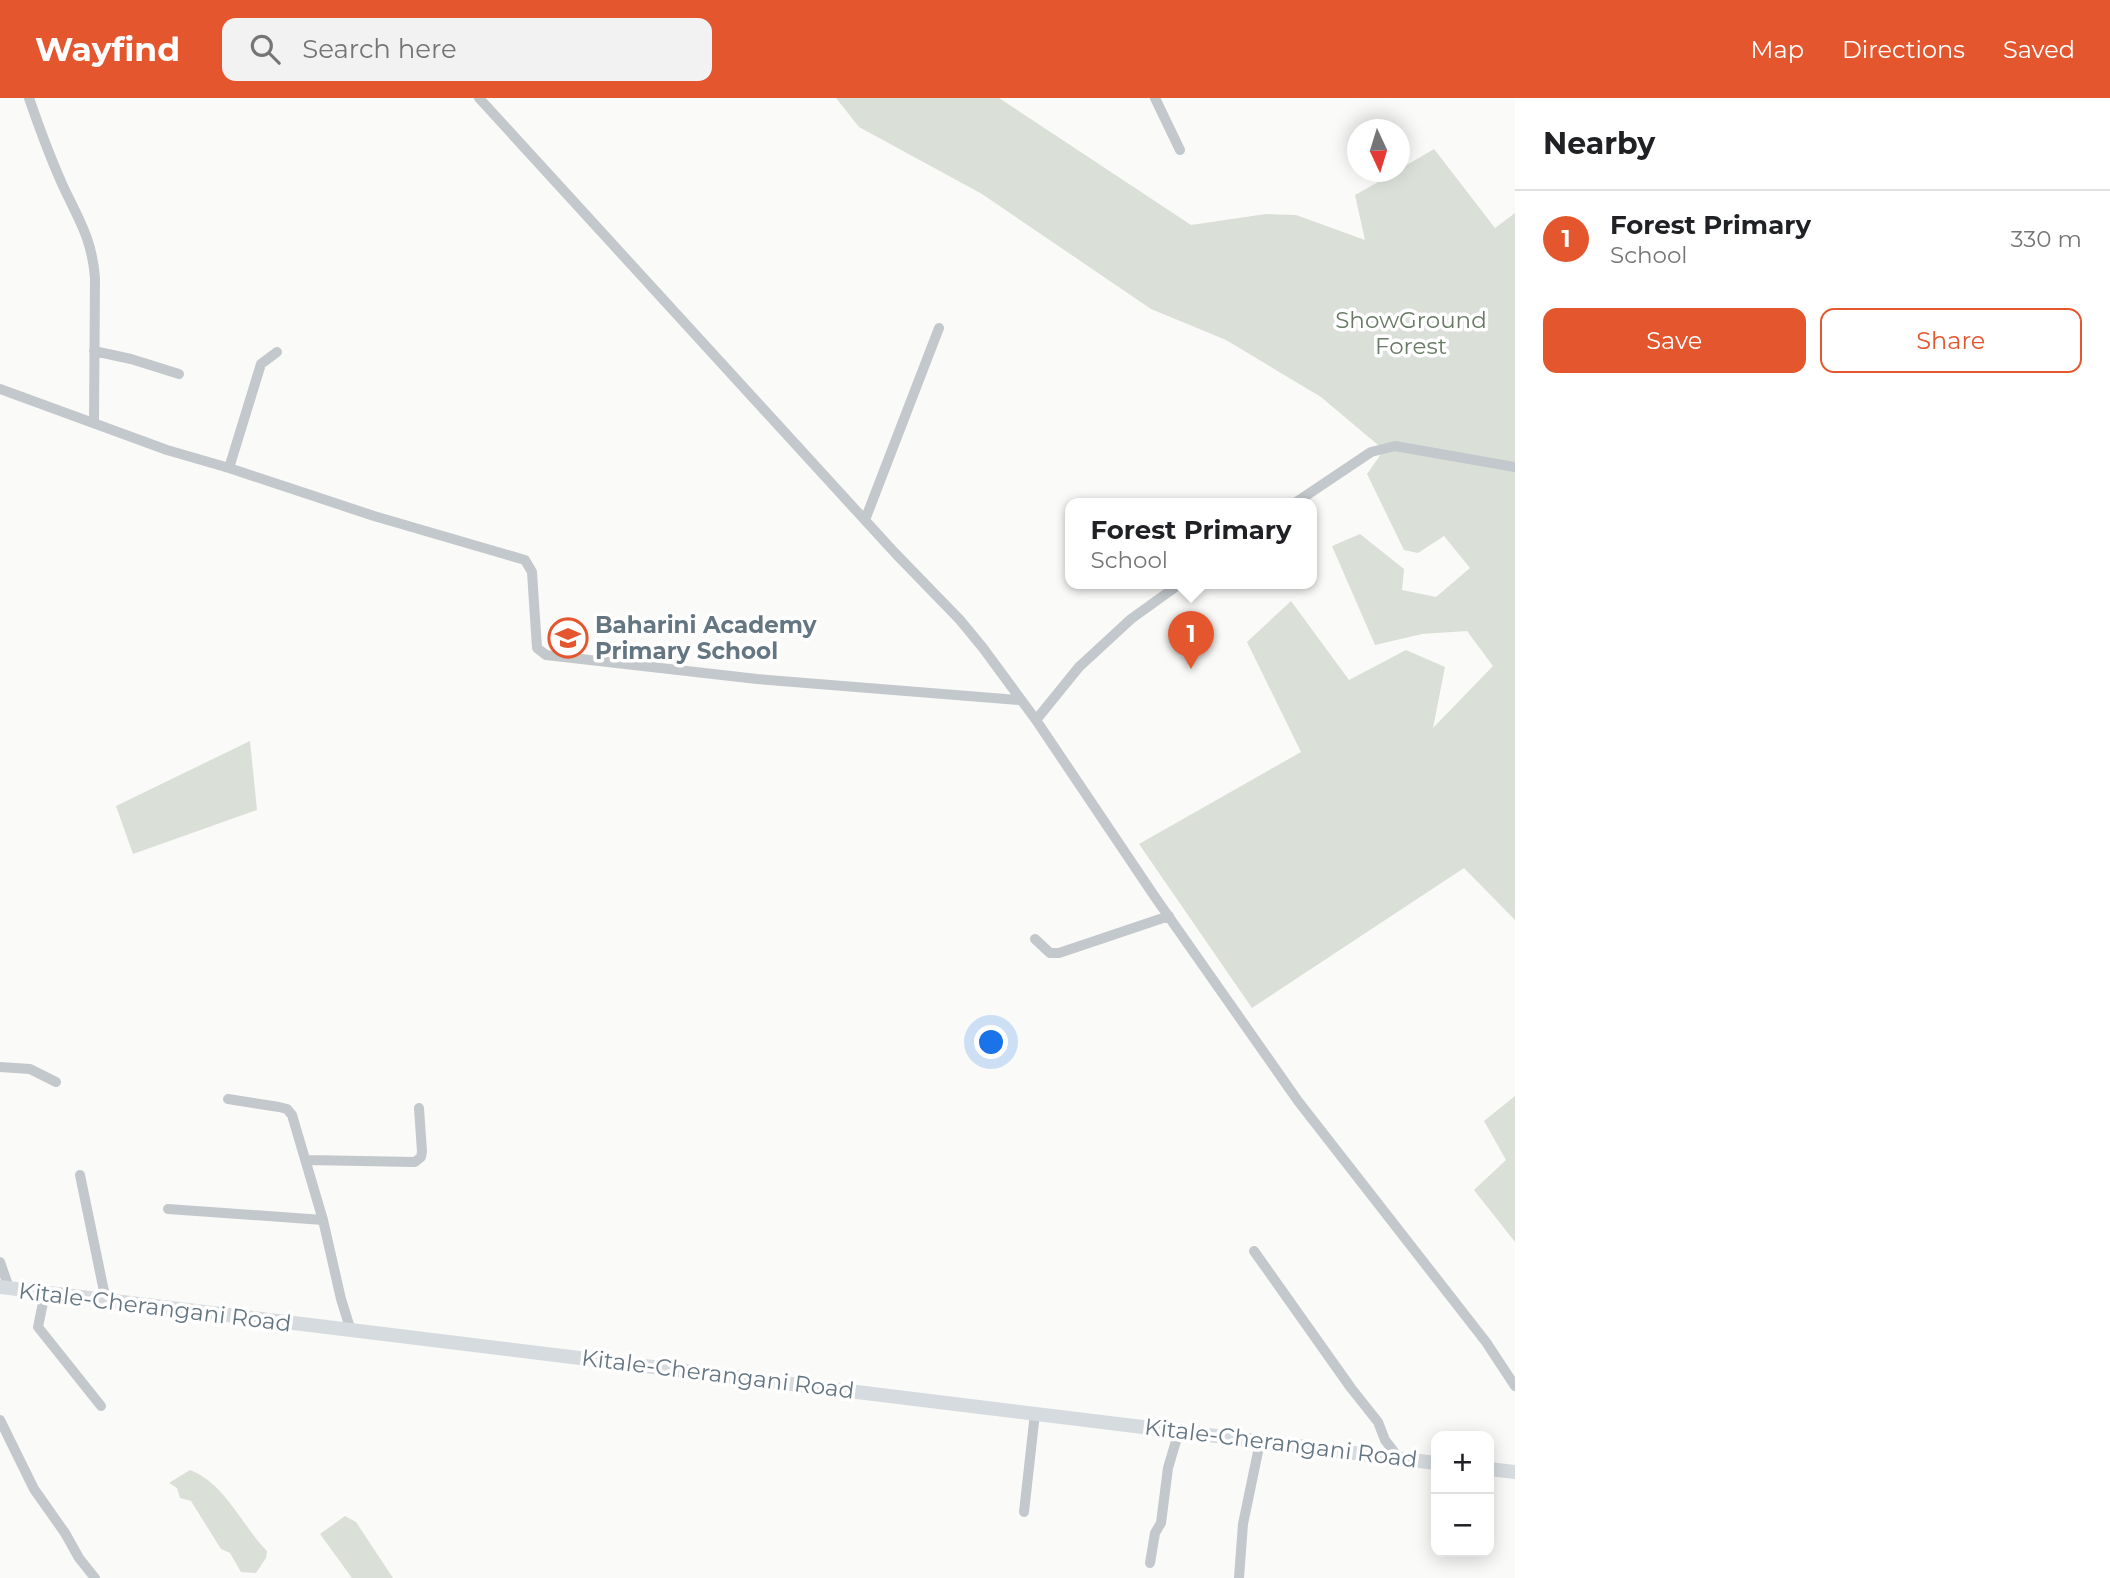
<!DOCTYPE html>
<meta charset="utf-8">
<style>
:root{--surface:#fff;--page:#f2f2f2;--text:#202124;--muted:#757577;--line:#e0e0e0;--accent:#e4572e}
body{margin:0;font-family:Montserrat,sans-serif;background:var(--page);color:var(--text)}
.controls{position:absolute;right:21px;bottom:21px;display:grid;overflow:hidden;border-radius:14px;box-shadow:0 4px 18px #0003}
.controls button{width:63px;height:63px;display:grid;place-items:center;padding:0;border:0;border-bottom:2px solid var(--line);background:var(--surface);color:var(--text);font:35px sans-serif}
.compass{position:absolute;left:1347px;top:21px;width:63px;height:63px;border-radius:50%;background:var(--surface);box-shadow:0 4px 18px #0003;rotate:176deg}
.you{position:absolute;left:992px;top:945px;width:24px;height:24px;margin:-18px;border:5px solid #fff;border-radius:50%;background:#1a73e8;box-shadow:0 0 0 10px #1a73e833}
.badge{display:grid;place-items:center;width:46px;height:46px;border-radius:50%;background:var(--accent);color:#fff;font-size:23px;font-weight:700}
.pin{position:absolute;translate:-50% -58px;filter:drop-shadow(0 2px 4px #0008)}
.pin::after{content:'';position:absolute;top:37px;width:24px;height:21px;background:inherit;clip-path:polygon(0 0,100% 0,50% 100%)}
.popup{position:absolute;left:1065px;top:400px;width:252px;height:91px;box-sizing:border-box;display:grid;place-content:center;border-radius:14px;background:var(--surface);filter:drop-shadow(0 2px 5px #0005);font-size:23px;white-space:nowrap;color:var(--muted)}
.popup b{font-size:26px;color:var(--text)}
.popup::after{content:'';position:absolute;left:50%;top:100%;margin-left:-14px;border:14px solid transparent;border-top-color:var(--surface)}
.list{margin:0;padding:0;list-style:none}
h2{display:flex;justify-content:space-between;align-items:center;height:91px;margin:0;padding:0 28px;font-size:30px}
h2 small{font-size:23px;font-weight:400;color:var(--muted)}
.list li{display:grid;grid-template-columns:46px 1fr auto;gap:21px;align-items:center;box-sizing:border-box;height:98px;padding:0 28px;border-top:2px solid var(--line)}
.list b{display:block;font-size:26px;white-space:nowrap}
.list p{margin:0;font-size:23px;white-space:nowrap;color:var(--muted)}
.list em{font-size:23px;font-style:normal;color:var(--muted)}
.actions{display:flex;gap:14px;padding:21px 28px}
.actions a{flex:1;padding:16px 0;border:2px solid var(--accent);border-radius:14px;text-align:center;font-size:24px;color:var(--accent)}
.actions .main{background:var(--accent);color:#fff}
.icon{flex:none;width:38px;height:38px;fill:none;stroke:currentColor;stroke-width:2;stroke-linecap:round;stroke-linejoin:round}
.map{position:relative;flex:none;width:1515px;height:1480px;overflow:hidden}
header{display:flex;align-items:center;gap:42px;box-sizing:border-box;height:98px;padding:0 35px;background:var(--accent);color:#fff}
header strong{font-size:33px}
nav{display:flex;gap:38px;margin-inline-start:auto;font-size:24px}
.search{width:490px;height:63px;background:var(--page);display:flex;align-items:center;gap:18px;box-sizing:border-box;padding:0 24px;border-radius:14px;color:var(--muted);font-size:26px}
main{display:flex}
aside{flex:1;background:var(--surface)}
.map>svg:first-child{display:block}
</style>
<header>
<strong>Wayfind</strong>
<div class="search"><svg class="icon" aria-label="search" viewBox="0 0 24 24"><circle cx="10" cy="10" r="6"/><path d="M15 15l6 6"/></svg>Search here</div>
<nav><a>Map</a><a>Directions</a><a>Saved</a></nav>
</header>
<main>
<div class="map">
<svg width="1515" height="1480" viewBox="0 0 1515 1480">
<rect width="100%" height="100%" fill="#fafaf8"/>
<path fill="#dadfd7" d="M836 0H999L1191 127 1266 116 1296 117 1365 142 1355 97 1396 74H1400V71L1434 51 1495 130 1515 115V822L1464 770 1252 910 1139 746 1301 654 1247 544 1291 503 1349 582 1406 552 1445 569 1433 630 1493 568 1467 533 1422 536 1375 547 1332 448 1360 436 1404 471 1402 492 1436 499 1470 470 1444 438 1418 455 1404 452 1367 376 1384 352 1321 299 1226 242 1151 211 982 96 859 29Z
M250 643 257 712 133 756 116 708Z
M1515 998V1144L1474 1092 1506 1062 1484 1023Z
M190 1372C226 1386 241 1427 267 1453L266 1460 256 1475 241 1474 230 1455 221 1451 191 1403 180 1400 177 1390 169 1385Z
M345 1418 356 1424 393 1480H352L320 1436Z"/>
<g fill="none" stroke-linecap="round" stroke-linejoin="round">
<path stroke="#c3c8cc" stroke-width="10" d="M29 0C39 29 50 59 63 88 79 122 92 141 95 180L94 324
M479 0 895 455 960 522 983 550 1036 622 1155 799 1298 1003 1486 1244 1515 1288
M1155 0 1180 52
M94 253 131 261 179 276
M0 291 167 352 229 370 374 418 525 462 532 474 537 550 546 557 757 581 1019 602
M229 370 261 266 277 254
M1295 405 1371 354 1395 348 1515 369
M865 422 939 230
M1036 622 1079 569 1131 521 1181 485
M1035 841 1050 855H1059L1169 818
M0 969 30 971 56 984
M228 1001 279 1009 287 1011 292 1017 323 1122 341 1201 351 1233
M307 1062 415 1064 421 1059 422 1054 419 1010
M80 1077 106 1203
M168 1111 323 1122
M1254 1153 1351 1290 1378 1324 1385 1342 1398 1359
M0 1164 9 1190
M45 1195 38 1229 101 1308
M0 1322 34 1391 65 1435 79 1460 95 1480
M1024 1414 1035 1315
M1150 1465 1155 1435 1161 1425 1168 1370 1179 1333
M1239 1480 1243 1426 1260 1344"/>
<path stroke="#d6dbdf" stroke-width="14" d="M0 1189 1436 1365
M1489 1371 1515 1374"/>
</g>
<defs>
<g id="school-ring" transform="scale(2.0125)"><circle r="9.5" fill="#fff" stroke="#e4572e" stroke-width="1.5"/><path d="M0-5L7-2L0 1L-7-2ZM-4 1L0 2.5L4 1V4Q0 6-4 4Z" fill="#e4572e"/></g>
</defs>
<g fill-rule="evenodd">
<use href="#school-ring" x="568" y="540"/>
</g>
<g text-anchor="middle" stroke-width="7" stroke-linejoin="round" paint-order="stroke">
<g font-size="23" fill="#687a64" stroke="#fff">
<text x="1411" y="230">ShowGround<tspan x="1411" dy="26">Forest</tspan></text>
</g>
<g font-size="23" font-weight="bold" fill="#657683" stroke="#fff" text-anchor="start">
<text x="595" y="535">Baharini Academy<tspan x="595" dy="26">Primary School</tspan></text>
</g>
<g font-size="23" fill="#657683" stroke="#fff">
<text transform="translate(155 1209) rotate(7)" y="8">Kitale-Cherangani Road</text>
<text transform="translate(718 1276) rotate(7)" y="8">Kitale-Cherangani Road</text>
<text transform="translate(1281 1345) rotate(7)" y="8">Kitale-Cherangani Road</text>
</g>
</g>
</svg>
<div class="controls">
<button>+</button>
<button>−</button>
</div>
<svg class="compass" viewBox="-18 -18 36 36"><path d="M0-13l5 13h-10z" fill="#e53935"/><path d="M0 13l5-13h-10z" fill="#757577"/></svg>
<div class="you"></div>
<div class="pin badge" style="left:1191px;top:571px">1</div>
<div class="popup"><b>Forest Primary</b>School</div>
</div>
<aside>
<h2>Nearby<small></small></h2>
<ul class="list">
<li><span class="badge">1</span><div><b>Forest Primary</b><p>School</p></div><em>330 m</em></li>
</ul>
<div class="actions"><a class="main">Save</a><a>Share</a></div>
</aside>
</main>
